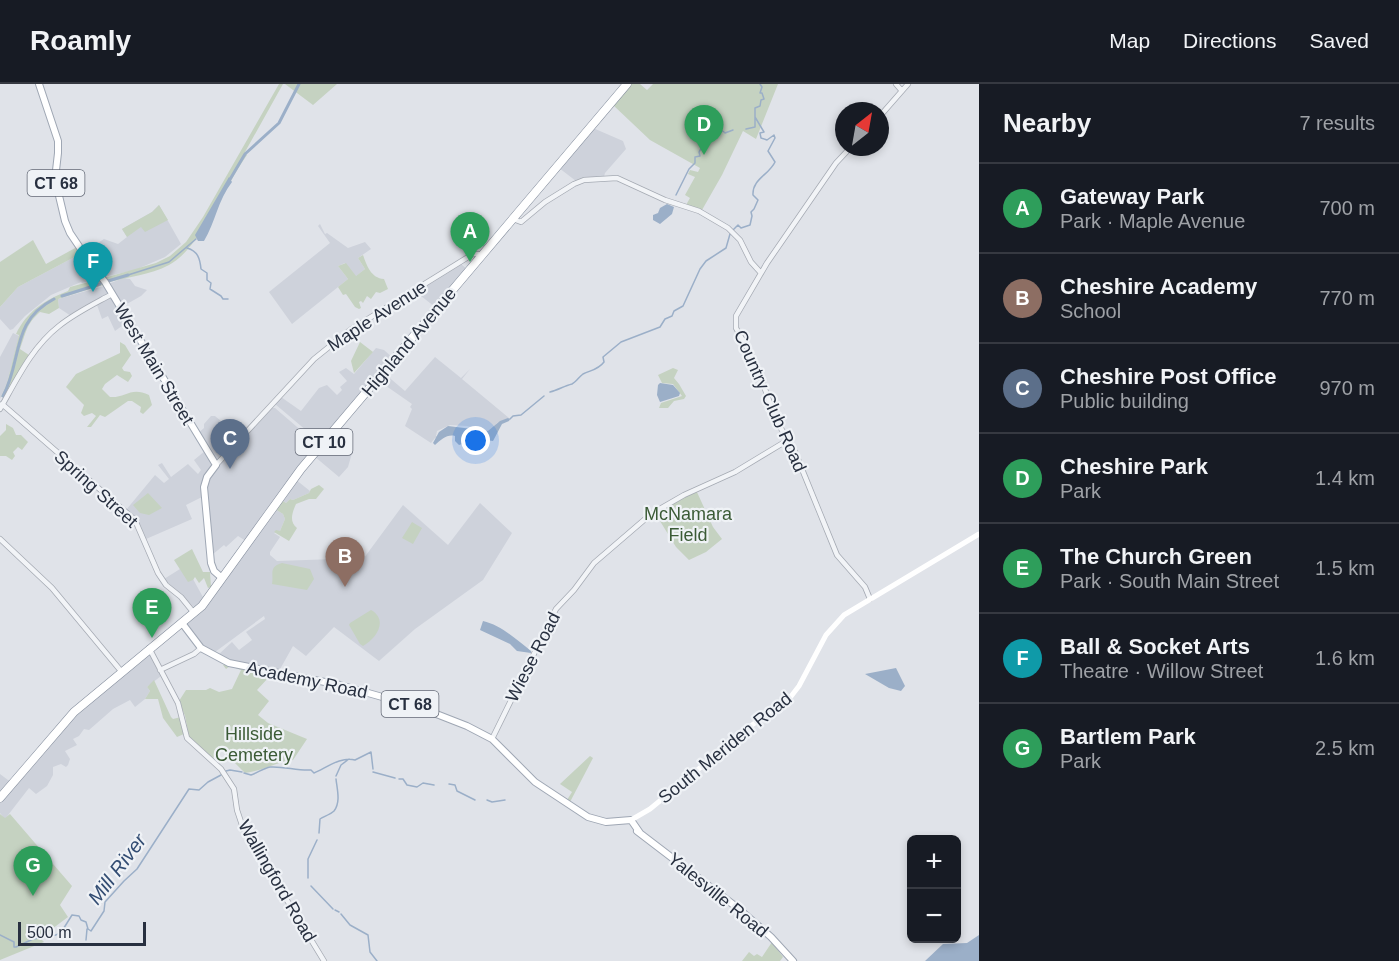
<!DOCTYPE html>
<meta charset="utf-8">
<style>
:root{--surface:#171b24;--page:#242831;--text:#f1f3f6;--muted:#9ea1a6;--line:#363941;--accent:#8c9099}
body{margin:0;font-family:Helvetica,sans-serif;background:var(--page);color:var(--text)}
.controls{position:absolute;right:18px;bottom:18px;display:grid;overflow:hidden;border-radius:9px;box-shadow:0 3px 9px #0003}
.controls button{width:54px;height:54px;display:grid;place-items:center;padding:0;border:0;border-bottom:2px solid var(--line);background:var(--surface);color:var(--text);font:30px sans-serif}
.compass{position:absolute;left:835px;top:18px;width:54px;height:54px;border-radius:50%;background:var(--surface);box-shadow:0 3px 9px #0003;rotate:31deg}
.scale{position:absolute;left:18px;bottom:15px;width:128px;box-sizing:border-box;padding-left:6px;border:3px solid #283040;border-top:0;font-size:16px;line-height:21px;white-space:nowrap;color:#283040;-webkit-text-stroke:4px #eff2f6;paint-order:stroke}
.you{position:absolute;left:476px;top:357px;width:21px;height:21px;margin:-15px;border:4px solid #fff;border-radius:50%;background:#1a73e8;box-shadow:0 0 0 9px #1a73e833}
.badge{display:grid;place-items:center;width:39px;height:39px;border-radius:50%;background:var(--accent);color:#fff;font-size:20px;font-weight:700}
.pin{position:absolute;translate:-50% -50px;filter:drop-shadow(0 2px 3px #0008)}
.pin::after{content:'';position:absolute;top:32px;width:21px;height:18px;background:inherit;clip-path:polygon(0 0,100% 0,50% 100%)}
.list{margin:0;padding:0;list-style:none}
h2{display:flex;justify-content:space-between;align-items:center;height:78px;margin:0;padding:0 24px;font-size:26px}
h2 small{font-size:20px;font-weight:400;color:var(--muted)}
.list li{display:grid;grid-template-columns:39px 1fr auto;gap:18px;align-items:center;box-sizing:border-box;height:90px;padding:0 24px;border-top:2px solid var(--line)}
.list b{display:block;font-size:22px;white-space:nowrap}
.list p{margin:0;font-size:20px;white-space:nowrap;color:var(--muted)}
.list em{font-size:20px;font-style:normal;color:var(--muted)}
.map{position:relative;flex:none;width:979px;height:877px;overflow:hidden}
header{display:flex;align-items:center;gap:36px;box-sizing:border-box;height:84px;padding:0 30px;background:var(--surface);border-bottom:2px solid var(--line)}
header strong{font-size:28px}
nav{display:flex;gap:33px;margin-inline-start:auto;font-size:21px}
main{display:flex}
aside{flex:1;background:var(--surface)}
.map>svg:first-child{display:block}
</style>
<header>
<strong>Roamly</strong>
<nav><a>Map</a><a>Directions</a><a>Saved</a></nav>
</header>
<main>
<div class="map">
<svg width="979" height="877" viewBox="0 0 979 877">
<rect width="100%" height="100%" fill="#e0e3e9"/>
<path fill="#ced2db" d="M593 44 623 57 626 65 605 89 604 93 576 97 559 84Z
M159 121 181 160 165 173 135 186 104 193 85 167 104 155 118 160 127 153 122 145 152 128Z
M320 140 325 150 327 149 348 164 365 158 371 165 358 174 365 185 355 193 345 179 338 182 348 195 292 240 269 208 330 159 318 142Z
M82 169 100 195 82 199 81 198 51 211 25 232 13 245 10 246 0 235V223L18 203Z
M461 180 468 186 435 223 416 208Z
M123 194 130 195 135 202 147 206 141 212 118 225 126 239 115 247 108 232 102 235 97 221 74 234 59 224 58 215 104 202Z
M13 249 19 252 7 299 0 315V273Z
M376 264 384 266 393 274 320 358 275 320 281 313 301 327 319 304 327 301 337 311 342 306 340 303 347 297 339 288 346 284 354 290Z
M435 273 461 294 470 285 462 295 509 334 497 339 491 348 467 342 450 341 437 347 436 352 439 353 435 354 431 359 405 342 412 325 410 323 412 320 379 297 385 290 405 307Z
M271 324H275L318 361 246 457 238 452 226 463 224 461 212 471 205 403 211 388Z
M211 332H215L221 337 225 335 227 343 238 353 217 377 198 349 204 344V340Z
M331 352 352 369 348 383 339 393 314 372Z
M205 367 213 380 203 395 202 413 186 421 192 435 146 455 139 438 126 426 155 391 164 399 169 395 158 381 162 379 171 393 188 380 198 390 201 386 194 376Z
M295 395 310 407 309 409 293 416 290 415 286 419 280 415Z
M480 419 512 449 483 496 415 545 379 577 334 543 306 572 293 562 279 587 240 580 218 571 232 558 239 566 252 556 246 548 265 535 264 532 215 568 205 566 186 541 275 425 283 430 285 435 280 447 274 449 280 453 270 468V471L277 477 364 474 403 421 448 461Z
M180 485 193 495 204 515 195 524 164 495Z
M149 568 161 592 147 603 150 607 145 615 135 623 130 616 113 625 89 646 84 645 79 652 73 655 77 661 65 667 70 675 68 681 66 683 61 680 53 683V691L47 702 36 710 29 704 5 735 0 729V690L8 696H12L70 634Z"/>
<path fill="#c5d2c1" d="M279 0H283L245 68 247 71C226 100 200 165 169 181 150 191 127 193 106 199L104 194 156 179 170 172 186 158 203 133Z
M285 0H337L313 21Z
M629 0H640L647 6 653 0H778L756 55 743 47 722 91 702 126 686 121 690 114 685 111 695 93 688 90 690 86 698 88 700 84 650 56 613 21Z
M159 121 168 136 145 148 141 143 127 153 122 145 152 128Z
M33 156 46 180 77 163 82 169 18 203 0 223V178Z
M363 171C367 182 371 194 384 195L388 205 380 209 376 208 371 215 367 212 363 219 361 217 359 218 361 224 359 225 355 223 346 210 343 211 338 203 348 195 338 182 346 179 356 192 365 185 358 174Z
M100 195 103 201 58 215 59 224 49 230 40 228C26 240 26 249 20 265L29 271 4 313H1L7 299 19 251 16 250C27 227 45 216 68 207L70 203Z
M120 258 125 261 131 271 122 284 124 287 130 288 132 292 128 298 117 291 105 300 102 305 110 313C126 314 131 302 149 311L152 321 143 330 140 328 141 323 132 317H128L105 333 100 331 91 343H87L96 332 92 329 84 332 81 329 84 321 66 303 76 290 120 269Z
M360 258 373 268 354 289 351 277Z
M673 284 678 286 674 294 679 300 686 312 684 315 674 317 668 324H659L661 319 682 312 673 300 662 299 658 291Z
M6 340 13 344 16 351H21L28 358 22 366 18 363 13 368 15 372 12 376 6 372H0V352L6 346Z
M319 401 324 405 316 415H309L296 420C292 429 289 438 297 444L289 457 274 448 276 446 280 447 285 435 283 430 275 425 280 415 286 419 290 415 293 416 309 409 311 405Z
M696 406 713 443 722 455 706 468 689 476 676 463 655 429Z
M148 409 162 424 149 431 140 429 133 421Z
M412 438 422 444 413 460 402 454Z
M192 465 203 488H210L211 503 208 504 204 494 199 499 195 493 193 496 188 498 174 476Z
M282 479 310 485 314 495 307 506 272 500C274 490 268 483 282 479Z
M371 526C389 536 376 555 363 562L360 560 349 541 350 539Z
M225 580 278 590 276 593H269L257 606 269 617 258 631 268 639 307 655 293 676C276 678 262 687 245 689L222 666 212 675 189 653 185 632 179 617 186 606H206L210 604 219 608 232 605 241 586 230 582 226 585 223 581Z
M154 596 171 633 173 635 181 633 184 650 177 653 163 634 158 615H145L150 607 147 603Z
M590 672 593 674 570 718 567 716 572 708 560 700Z
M0 730 5 734 10 730 72 802 60 821 68 833 40 854 44 858 0 876Z
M772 858 783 873 780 877H742L749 868 754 872 757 870 762 873Z"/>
<path fill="#9bafc8" d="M229 93 232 98C218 116 215 139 204 157H198L195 151Z
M667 120 674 123 672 130 660 140 653 136V131L658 129 660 124Z
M660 299 673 301 680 309 679 312 660 318 657 311 658 301Z
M508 334 510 335 509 337 502 340 493 357 479 355 459 361 455 357V352C447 350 441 356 435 361L433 359 439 348 448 342 488 347 500 337Z
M483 537C501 541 517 556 531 567V569L517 567 510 560 480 546Z
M896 584 905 602 901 607 889 604 865 590Z
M979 851V877H925L943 860 967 859Z"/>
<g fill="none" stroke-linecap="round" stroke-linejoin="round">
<path stroke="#9bafc8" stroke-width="1.5" d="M746 45 755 43V33
M725 49 733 46
M676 111 689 85 695 79V73L700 72 699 68C704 58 714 56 721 46L724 48
M733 146 738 141 741 144 750 141 752 132 751 128 754 125 758 116 753 111C752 95 769 91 775 78L768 67 775 54 774 51 767 56 761 54 760 49 764 48 755 33V24L760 22 761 16 764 15 762 9H760L762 3 760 0
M187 164C198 167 200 175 201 185L207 189V196L211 199 210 205 221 212 223 215H228
M128 191 169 178 196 155
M550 308C558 306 564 302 572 300 576 298 579 293 583 290 591 286 598 286 604 278L603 273 621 258 660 243 665 235 672 232 674 227 683 222 700 185 706 177 726 164 730 150
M510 335 513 332 521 331 544 312
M226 687 230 686 242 688
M373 688 395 694
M244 689 251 691C257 689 264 684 270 683 284 682 297 687 311 686L314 689C326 684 341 672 355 676L371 668 373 685
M336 692 341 681 349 675
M399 695H403L407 701 417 703 423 699 434 701
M449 700 455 701 457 707 475 716
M487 716 492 718 505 716
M319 749 320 735C323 733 331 730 334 727 341 718 337 705 336 695
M308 794V775L317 756
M311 802 333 825
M335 826 339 828
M341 830 350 841 368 851 370 868 377 877
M0 851 14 858V863H16L33 855 56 851 62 847 72 831 79 832 81 836 86 838 88 845 91 847 104 827 105 818 124 797 137 785 189 705 199 706 208 698 221 691
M86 856 87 845"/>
<path stroke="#9bafc8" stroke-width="3" d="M229 97 245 70 279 39 299 0
M108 197 128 191
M62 212 100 200
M3 312C23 275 10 238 54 215"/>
<g stroke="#a5aab3" stroke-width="6">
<path id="tertiary" d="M896 0 902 7
M880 32 908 0
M851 63 836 79 767 179 736 232V244L756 280 776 336 795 368 837 471 865 503 870 515
M513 135 521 138 545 118 574 100 584 96 617 94 665 116 699 127 728 144 740 156 751 178 761 189
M2 320 135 436 158 489 166 501 181 513 194 529
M0 325C17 295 32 263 59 242 75 229 94 220 112 210
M216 381 314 275 350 246 473 170H478L481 173
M0 455 52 504 121 587
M149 564 178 619 187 654 221 685 234 705 237 726 243 744 324 877
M160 586 194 570 201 564
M492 655 556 525 574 506 594 479 651 430 684 411 735 388 788 356"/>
</g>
<g stroke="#9fa7b4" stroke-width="8">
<path id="primary" d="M39 0 58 57V69L55 95 65 137 70 149 99 192
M98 189 105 198 216 381 207 393 204 403 211 479 214 487 222 494
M182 539 201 564 229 579 340 601 421 624 467 642 492 655 535 698 588 733 606 738 631 736 640 749
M637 747 739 825 771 853 793 877"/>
</g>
<g stroke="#87909f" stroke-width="9">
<path id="trunk" d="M0 714 74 628 202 522 301 385 627 0"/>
</g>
<use href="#tertiary" stroke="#f2f4f7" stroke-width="4.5"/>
<path stroke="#fff" stroke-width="5" d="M631 736 650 725 752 641 789 615 799 602 826 551 844 531 979 450"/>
<use href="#primary" stroke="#fff" stroke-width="6"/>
<use href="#trunk" stroke="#fff" stroke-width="8"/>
</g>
<g text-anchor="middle" stroke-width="4.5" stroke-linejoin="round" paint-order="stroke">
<g fill="#eff2f6" stroke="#646a77" stroke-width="1.5">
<rect x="27.5" y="86" width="57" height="26" rx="4.5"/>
<rect x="295.5" y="345" width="57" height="26" rx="4.5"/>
<rect x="381.5" y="607" width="57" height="26" rx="4.5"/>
</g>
<g font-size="16" font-weight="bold" fill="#283040">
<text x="56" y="105">CT 68</text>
<text x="324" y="364">CT 10</text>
<text x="410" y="626">CT 68</text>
</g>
<g font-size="18" fill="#283040" stroke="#eff2f6">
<text transform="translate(377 232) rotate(-33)" y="6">Maple Avenue</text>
<text transform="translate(409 258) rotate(-50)" y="6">Highland Avenue</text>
<text transform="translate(154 280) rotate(59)" y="6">West Main Street</text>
<text transform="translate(770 317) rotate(66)" y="6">Country Club Road</text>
<text transform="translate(96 405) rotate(42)" y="6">Spring Street</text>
<text transform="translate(533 573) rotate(-63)" y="6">Wiese Road</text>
<text transform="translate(307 596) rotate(12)" y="6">Academy Road</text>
<text transform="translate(725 664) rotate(-39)" y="6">South Meriden Road</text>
<text transform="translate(277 797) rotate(60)" y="6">Wallingford Road</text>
<text transform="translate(718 811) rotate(39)" y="6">Yalesville Road</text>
</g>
<g font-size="18" fill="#3b5b36" stroke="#eff2f6">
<text x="688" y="436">McNamara<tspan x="688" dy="21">Field</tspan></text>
<text x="254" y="656">Hillside<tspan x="254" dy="21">Cemetery</tspan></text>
</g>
<g font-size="20" font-style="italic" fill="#334d73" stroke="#eff2f6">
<text transform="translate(117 785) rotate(-53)" y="7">Mill River</text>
</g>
</g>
</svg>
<div class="controls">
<button>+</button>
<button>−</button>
</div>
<svg class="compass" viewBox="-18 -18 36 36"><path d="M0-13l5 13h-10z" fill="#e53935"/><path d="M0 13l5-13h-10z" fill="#9ea1a6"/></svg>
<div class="scale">500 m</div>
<div class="you"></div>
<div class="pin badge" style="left:470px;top:178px;background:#2e9e5b">A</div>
<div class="pin badge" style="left:345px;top:503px;background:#8d6e63">B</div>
<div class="pin badge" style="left:230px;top:385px;background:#5c6f8a">C</div>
<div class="pin badge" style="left:704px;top:71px;background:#2e9e5b">D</div>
<div class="pin badge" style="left:152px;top:554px;background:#2e9e5b">E</div>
<div class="pin badge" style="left:93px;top:208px;background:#0f9aa8">F</div>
<div class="pin badge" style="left:33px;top:812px;background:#2e9e5b">G</div>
</div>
<aside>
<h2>Nearby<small>7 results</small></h2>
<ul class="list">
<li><span class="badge" style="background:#2e9e5b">A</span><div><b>Gateway Park</b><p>Park · Maple Avenue</p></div><em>700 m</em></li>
<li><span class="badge" style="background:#8d6e63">B</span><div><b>Cheshire Academy</b><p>School</p></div><em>770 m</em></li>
<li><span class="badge" style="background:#5c6f8a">C</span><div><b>Cheshire Post Office</b><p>Public building</p></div><em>970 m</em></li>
<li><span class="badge" style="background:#2e9e5b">D</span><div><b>Cheshire Park</b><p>Park</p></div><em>1.4 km</em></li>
<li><span class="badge" style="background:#2e9e5b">E</span><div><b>The Church Green</b><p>Park · South Main Street</p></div><em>1.5 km</em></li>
<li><span class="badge" style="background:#0f9aa8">F</span><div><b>Ball &amp; Socket Arts</b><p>Theatre · Willow Street</p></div><em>1.6 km</em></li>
<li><span class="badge" style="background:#2e9e5b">G</span><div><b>Bartlem Park</b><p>Park</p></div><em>2.5 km</em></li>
</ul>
</aside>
</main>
